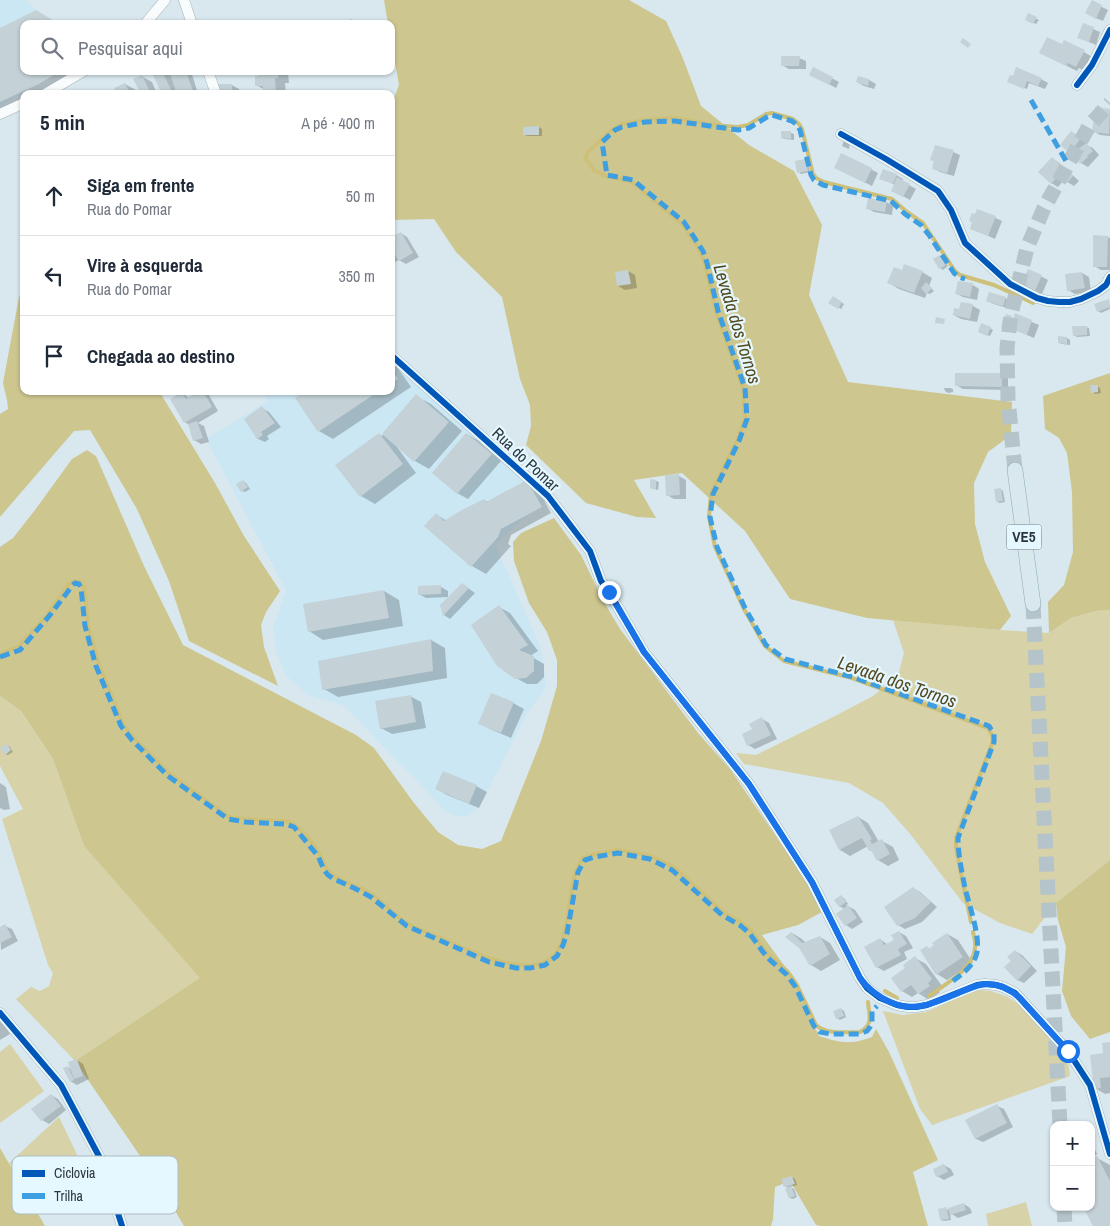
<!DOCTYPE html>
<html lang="pt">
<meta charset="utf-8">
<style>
:root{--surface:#fff;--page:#f6f6f7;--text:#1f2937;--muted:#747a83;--line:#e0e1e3}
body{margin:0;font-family:"Archivo Narrow",sans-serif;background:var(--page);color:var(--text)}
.controls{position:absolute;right:15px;bottom:15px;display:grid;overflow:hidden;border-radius:10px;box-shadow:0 1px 4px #0004}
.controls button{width:45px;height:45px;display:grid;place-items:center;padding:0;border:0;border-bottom:1px solid var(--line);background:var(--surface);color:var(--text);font:25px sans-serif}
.stop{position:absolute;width:15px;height:15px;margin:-11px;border:4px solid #1a73e8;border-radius:50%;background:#fff}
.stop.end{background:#1a73e8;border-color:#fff;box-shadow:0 1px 5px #0008}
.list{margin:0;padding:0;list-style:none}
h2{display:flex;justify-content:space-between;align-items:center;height:65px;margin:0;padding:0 20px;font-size:21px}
h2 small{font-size:16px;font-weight:400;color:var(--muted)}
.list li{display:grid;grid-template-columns:32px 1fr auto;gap:15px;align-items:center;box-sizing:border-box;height:80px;padding:0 20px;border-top:1px solid var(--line)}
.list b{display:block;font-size:19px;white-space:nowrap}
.list p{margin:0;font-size:16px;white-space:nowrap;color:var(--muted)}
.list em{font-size:16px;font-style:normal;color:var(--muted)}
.icon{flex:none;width:28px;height:28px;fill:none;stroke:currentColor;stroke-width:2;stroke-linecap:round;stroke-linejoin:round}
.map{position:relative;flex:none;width:1110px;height:1226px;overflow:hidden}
.search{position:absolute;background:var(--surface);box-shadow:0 1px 4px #0004;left:20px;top:20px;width:375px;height:55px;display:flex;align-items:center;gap:12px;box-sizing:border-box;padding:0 18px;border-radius:10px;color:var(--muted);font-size:19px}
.panel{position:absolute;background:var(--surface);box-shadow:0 1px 4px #0004;left:20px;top:90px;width:375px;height:305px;border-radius:10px}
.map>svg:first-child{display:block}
</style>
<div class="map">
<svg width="1110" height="1226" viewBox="0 0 1110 1226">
<rect width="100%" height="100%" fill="#d8e8ee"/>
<path fill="#cbe7f3" d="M0 0H26L36 10 59 24H24V71H60L0 106Z
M391 355 548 496 495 544 541 648 546 688 528 712 479 807 468 816H456L445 811 423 787 391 755 345 706 307 695 286 675 276 651 273 629 286 590 206 439 268 401 261 391H391Z"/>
<path fill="#d7d2a7" d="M1110 610V860L1056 903 1032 934 1000 923 963 903 911 835 883 803 849 783 744 764 736 753 756 755 835 716 873 696 898 676 904 653 893 620 1000 630 1049 633 1071 618 1096 611Z
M0 696 21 711 53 759 84 846 201 978 75 1061 16 999 31 987 40 991 49 986 53 973 48 965 2 819 23 809 0 766Z
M977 990 991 991 1008 997 1027 1011 1068 1062 1070 1076 932 1125 920 1109 883 1011 903 1015 926 1012Z
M10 1044 44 1091 0 1123V1052Z
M59 1117 91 1184 38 1214 9 1163Z
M1026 1202 1032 1226H988L986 1214Z"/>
<path fill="#cec68f" d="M384 0H629L666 21 682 56 701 106 749 145 794 171 822 225 809 295 848 382 1012 402 1011 435 988 452 974 483 975 524 985 562 1011 616 1000 630 867 618 790 599 745 531 682 473 634 480 656 518 637 517 586 503 526 445 531 426 530 405 520 379 502 297 456 252 434 219 391 220V106L399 85 391 40V24H388Z
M24 291V391H159L215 483 244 536 280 591 266 612 261 625 264 647 278 686 189 641 169 581 137 509 90 430 74 431 0 517V414L8 409 7 400 3 383 19 297Z
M1110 373V610L1096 611 1071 618 1049 633 1048 602 1064 585 1073 552 1072 492 1067 453 1059 438 1045 429 1043 396Z
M87 450 96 456 144 566 183 645 356 735 374 748 414 803 438 832 458 845 482 849 501 841 541 741 557 686V660L547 632 529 603 514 561 513 542 521 533 554 518 581 555 604 602 620 629 698 733 730 769 807 882 822 912 798 925 762 935 791 975 819 1036C840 1043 851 1045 872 1037L876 1029 889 1052 938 1160 913 1172 928 1226H821L816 1225 790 1181 775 1187 773 1219 771 1226H184L160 1185 75 1061 200 978 84 846 53 759 21 711 0 696V547L13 538 35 510 72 459Z
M1110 860V1032L1090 1039 1071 1016 1062 991 1066 947 1058 920 1056 903Z
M0 1148 45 1226H0Z"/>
<path fill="#0003" d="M1092 2 1108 10 1103 21 1093 17Z
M1029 15 1039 20 1036 24 1027 20Z
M334 21 339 24H325Z
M24 24V71H87L49 94H24V105L0 116V29Z
M1084 25 1100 32 1096 45 1079 38Z
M1062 46 1084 52 1094 58 1087 72 1079 68 1077 71 1051 58Z
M799 58 806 61V69H789L782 65Z
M814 69 839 82 836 88 816 77Z
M154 71H164L172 75 170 71H191L198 94H164Z
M238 71H285L288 73 289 83H285L286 94H246L267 91 256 85 259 77V72L240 73Z
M301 71H321V72L307 75Z
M141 76 152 82 157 94H142Z
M858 78 869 80 876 84 874 89 864 86 857 82Z
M1041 79 1048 83 1045 89 1029 83 1027 89 1012 83Z
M125 84 136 90 137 94H118Z
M216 85H232L239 89V94H216Z
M1096 109 1110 110V136L1100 135 1093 131Z
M539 127 542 129V136H527L524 134Z
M782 132 791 133 794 134V140L785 139 782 138Z
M1072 132 1087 143 1086 145 1093 148 1099 155 1088 167 1081 163 1075 154 1071 152Z
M844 140 850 143 849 149 842 146Z
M953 152 960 155 954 176 940 172 933 168 935 162 932 160Z
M842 154 878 173 872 186 842 171Z
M1052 159 1058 162 1079 181 1074 186 1064 180 1058 187 1051 183Z
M805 160 808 162 810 172 801 174 799 172Z
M896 175 903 179 902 181 916 189 910 200 899 194 895 185 880 178Z
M886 202 893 206 892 215 874 212 867 208Z
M978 210 1002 221 995 239 971 228Z
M401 233 407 237 419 257 406 264 399 260 395 262 391 260V239Z
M1107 237 1110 238V270H1101L1094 266Z
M940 256 943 258 948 266 943 270 940 268Z
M1029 270 1048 280 1042 294 1029 288Z
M628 271 635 275 637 288 625 290 618 286Z
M902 271 922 272 932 278 929 286 934 291 930 294 927 293 925 298 899 289 889 283Z
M1082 273 1089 277 1091 292 1075 294 1068 290Z
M973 285 979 289 977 300 963 297 957 294Z
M833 297 844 304 841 309 830 302Z
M1005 298 1012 302 1010 309 994 304 987 301Z
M1109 300 1110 309 1101 313 1098 311 1096 305Z
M962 303 973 306 980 310 977 322 961 319 954 315 960 310Z
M1015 315 1039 325 1034 338 1011 328 1010 330 1005 328 1006 316 1014 319Z
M1086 327 1089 328 1090 336 1077 337 1074 335Z
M990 328 993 330 990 336 982 333Z
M1067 338 1070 340V345L1062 344 1059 343Z
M391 358 411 387 333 439 319 431 308 391H391Z
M1001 374 1008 378V390L963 389 956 385Z
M1097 386 1100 388 1101 393 1095 394 1092 392Z
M944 388H950L953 389V392L948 393 945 391Z
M203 391 209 395 218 411 198 423 204 426 209 442 201 444 194 440 189 425 185 422 182 393 189 398Z
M416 396 431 404 462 431 429 469 415 461 398 446 397 447 416 473 375 504 361 496 379 434 382 436Z
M262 408 269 412 281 427 267 436 269 439 265 442 258 439 246 419Z
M467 434 477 440 501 461 468 499 457 493 433 473Z
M679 476 686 480V499H674L667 495Z
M243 481 246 483 250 489 245 492 242 491Z
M527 481 537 487 551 513 511 535 508 544 511 546 486 574 472 566 437 515 447 521 484 500 488 502Z
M656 481 659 482 658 490 651 488Z
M1000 489 1003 491 1005 502 1000 503 997 502Z
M462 584 475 593 450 619 444 615Z
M441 587 448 591V597L426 598 419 594Z
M384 591 399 600 403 626 323 640 309 631Z
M499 607 510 613 538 651 530 656 544 664V677L537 684H527L516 678Z
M431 640 445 648 447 678 338 697 324 689Z
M410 696 421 702 426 728 392 734 381 728Z
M513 703 524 709 511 738 490 729 480 723Z
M762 719 769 723 777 739 755 749 748 745 754 730Z
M7 745 10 747 13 752 8 755 5 754Z
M0 783 6 787 10 809 4 810 0 808Z
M476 786 487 792 479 808 447 795 437 789Z
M858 817 868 823 879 842 882 841 893 847 899 860 888 866 878 860 873 852 870 850 868 846 850 856 840 850Z
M913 888 920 892 937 907 922 922 905 929 898 925Z
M841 897 844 898 848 904 846 905 855 910 863 922 852 929 846 925 845 909 839 906Z
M5 926 12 929 18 941 1 950 0 928Z
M899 932 906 936 913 948 904 952 907 959 884 971 877 967 880 939 888 945 895 941Z
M792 933 802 939 806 943 820 937 830 943 840 960 821 971 811 965Z
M947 934 958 940 973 963 947 980 937 974 927 947 930 949Z
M1015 951 1022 955 1037 971 1024 983 1017 980 1012 961Z
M915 958 926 964 942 986 937 989 940 992 929 1000 918 993 912 997 902 991 907 968Z
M841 1009 844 1011 846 1017 840 1020 837 1018Z
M0 1019 10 1034 0 1040Z
M1110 1043V1093L1105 1094 1095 1088 1105 1054Z
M77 1060 83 1064 89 1079 77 1085 70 1081 68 1067 72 1070Z
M51 1095 58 1099 66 1110 49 1124 42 1120Z
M997 1106 1004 1109 1013 1127 983 1142 976 1139 967 1121Z
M1091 1142 1097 1154 1091 1157Z
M1097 1158 1110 1165V1226H1094L1091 1207Z
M944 1165 951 1169 954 1175 944 1180 937 1176Z
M792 1177 795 1179 797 1185 790 1187 794 1189 797 1197 793 1199 790 1198 787 1190 789 1189 785 1186Z
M964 1204 970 1208 972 1213 958 1218 950 1213 951 1220 944 1221 941 1220 946 1209 948 1210Z"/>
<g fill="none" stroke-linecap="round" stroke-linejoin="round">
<path stroke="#cec078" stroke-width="4" d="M0 654 18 647 48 614 69 584 75 581 81 582 84 587 88 625 99 665 123 724 134 738 170 774 229 817 246 819 286 821C299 824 314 844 320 855 324 861 324 868 329 872 339 882 360 886 373 895 385 904 395 916 408 924 421 931 436 936 450 942 475 953 535 982 556 953 570 933 568 894 576 871 577 867 581 862 583 858L594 854 618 850 651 856 674 867 724 913 742 923 752 932 765 951 788 972 797 985 816 1025C826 1035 846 1032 860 1032 874 1024 869 1015 868 1002
M971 922 956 848V838L993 741 992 735 988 728 852 678 784 661 765 646 744 609 715 547 709 517 711 493 737 441 745 419 743 388 716 312 705 264 701 252 682 224 632 182 606 176 594 170 585 158 589 151 614 128 622 124 645 120 675 118 713 125 738 127 748 125 766 114 772 113 793 119 799 124 802 129 813 174 816 178 824 182 892 199 907 212 923 223 955 271 960 275 994 285 1033 303
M885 991 897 998
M929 996C945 984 973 970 975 948 976 943 974 937 973 932"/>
</g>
<path fill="#c4d1d6" d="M1092 0 1102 5 1096 19 1085 13Z
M36 10 59 24H24V71H60L39 84 0 102V28Z
M1028 13 1037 17 1033 24 1025 20Z
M352 19 353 24H337V23Z
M1083 23 1094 27 1089 42 1077 38Z
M1047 37 1062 44 1064 40 1085 50 1076 67 1068 63 1066 66 1039 53Z
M963 38 971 44 968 48 960 42Z
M781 56H800L799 66H781Z
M813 67 833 77 829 85 809 75Z
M1016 67 1042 78 1038 86 1027 81 1024 89 1007 82 1010 75 1013 76Z
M151 71H162L173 94H162Z
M169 71H186L194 94H177Z
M257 71H278V78H275L276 94H245V90H263V86H255V76H258Z
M142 75 151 94H141L133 79Z
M858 76 869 79 868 86 856 82Z
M125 83 130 94H117L114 88Z
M215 84H232V94H215Z
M1095 107 1110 109 1109 134 1092 132Z
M539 126V135H523V127Z
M781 131H791V139L781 138Z
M1071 131 1081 138 1070 153 1060 145Z
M1086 143 1093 151 1087 156 1088 157 1080 164 1072 154Z
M935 145 954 150 947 173 932 169 934 161 930 160Z
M841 153 872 168 865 183 834 168Z
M1052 157 1073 176 1067 183 1058 176 1051 184 1038 172Z
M805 159 808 171 797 173 795 161Z
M883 169 897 174 893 184 879 179Z
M897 177 910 184 903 197 891 191Z
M868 198 887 201 885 212 866 209Z
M977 209 996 216 988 236 970 229 972 222 969 221 972 213 975 214Z
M401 232 413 253 399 261 395 255 391 257V237Z
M1093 235 1108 236 1107 267H1093Z
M940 255 946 265 939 269 933 259Z
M904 264 923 271 914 293 887 283 894 267 902 270Z
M1028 269 1042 275 1035 291 1021 285Z
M628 270 631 284 617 286 615 272Z
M1082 272 1085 288 1067 291 1065 274Z
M958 281 973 283 970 297 955 294Z
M926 282 932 288 926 294 921 288Z
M989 292 1006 297 1003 306 986 301Z
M833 296 842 302 838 309 828 303Z
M1109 299 1110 307 1097 312 1094 304Z
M961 302 973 304 970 319 953 315 954 308 959 309Z
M1015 313 1032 320 1027 335 1009 328Z
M1006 314 1012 316 1007 329 1001 327Z
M936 317 945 319 944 324 935 323Z
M981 323 991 327 987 336 978 332Z
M1072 326H1087V335L1073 336Z
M1058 336 1067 337V344L1058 343Z
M391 369 398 379 391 383Z
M955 373H1002V387L955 386Z
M1090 385H1098V392L1091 393Z
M199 391H203L212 407 184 423 170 399 182 392 186 399Z
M305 391H379L318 432 295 398Z
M416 394 449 422 414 462 382 434Z
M262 406 275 423 261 432 263 435 257 439 244 419Z
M197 421 203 438 193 441 188 424Z
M379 433 403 464 360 497 335 465Z
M466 433 492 454 457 494 432 473Z
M679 474 680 495 666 496 665 475Z
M650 479 656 480V489L650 488Z
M243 480 248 487 241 492 236 484Z
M527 480 542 507 501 529 498 537 471 567 424 526 436 513 444 521 460 511 484 499 486 502Z
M1001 488 1003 501 996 502 994 489Z
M462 583 469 588 443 616 440 605Z
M441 585V594L418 595V586Z
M384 590 389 618 308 632 303 604Z
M499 605 528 645 519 650 534 656V671L526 678 515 679 497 666 471 625Z
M431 639 433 671 322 690 318 661Z
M491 693 514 702 501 733 478 724Z
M411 695 416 722 380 729 375 701Z
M762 717 771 735 747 746 742 734 752 729 749 724Z
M7 744 11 750 5 755 0 748Z
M443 771 477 785 469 804 435 789Z
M858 816 872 839 870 840 872 844 882 839 890 854 877 861 871 850 869 851 862 838 839 850 829 830Z
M913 887 931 902 915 918 897 926 884 907Z
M841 895 846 902 839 907 834 900Z
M848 905 857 918 845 926 836 914Z
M5 924 12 937 0 943V927Z
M899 931 907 944 898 949 901 955 876 968 864 947 880 938 884 945 894 940 891 935Z
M791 932 802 943 820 936 830 954 810 966 799 948 785 937Z
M947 933 963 957 936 975 920 950 927 946 929 949 934 945 932 943Z
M1015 950 1031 966 1017 981 1004 967 1011 961 1007 957Z
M915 956 932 979 928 983 930 986 918 994 911 985 901 992 891 978 905 968 903 965Z
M841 1008 844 1016 836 1019 833 1011Z
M1110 1042V1077L1100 1078 1101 1088 1094 1089 1090 1055 1103 1053 1102 1043Z
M77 1059 83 1076 74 1079 68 1062Z
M68 1066 74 1080 70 1082 63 1068Z
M51 1094 61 1106 41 1121 31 1109Z
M997 1104 1007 1123 975 1139 965 1120Z
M1097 1156 1110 1181V1226H1093L1083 1207H1091V1159Z
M944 1164 948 1172 936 1177 933 1169Z
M792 1176 795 1184 784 1187 781 1179Z
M791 1186 795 1196 789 1198 785 1189Z
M964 1203 966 1210 950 1215 948 1208Z
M946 1207 949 1219 940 1220 938 1209Z"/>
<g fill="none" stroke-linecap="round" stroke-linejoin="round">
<path stroke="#b5c4ca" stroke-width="15" stroke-dasharray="15 8" stroke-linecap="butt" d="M1015 470 1008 399 1007 348 1011 314 1027 248 1044 208 1089 126 1110 103
M1033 604 1060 1125
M1064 1207 1065 1226"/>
<g stroke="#a7b3b8" stroke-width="11">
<path id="minor" d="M184 0 192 24
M145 24 165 0
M208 71 216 94
M1077 85 1092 65 1110 30
M45 94 84 71
M0 114 24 103
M841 134 886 159 938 191 951 210 965 243 1010 284 1037 298 1048 301 1059 302H1070L1081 299 1098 291 1106 285 1110 277
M391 355 548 496 590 551 601 581 609 592 644 652 749 784 812 882 860 978 867 988 880 998 897 1005 908 1007H916L927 1005 977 985 985 984 996 985 1003 987 1015 993 1068 1051 1090 1085 1110 1154
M0 1013 61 1085 101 1160 122 1226"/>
</g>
<g stroke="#8baab4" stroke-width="16">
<path id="primary" d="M1015 470 1033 604"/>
</g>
<use href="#minor" stroke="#f9fcfc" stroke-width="10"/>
<use href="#primary" stroke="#d8e8ec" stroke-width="15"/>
<path stroke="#3d9ee2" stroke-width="5" stroke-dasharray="10 5" stroke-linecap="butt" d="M1031 100 1066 161
M0 657 20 650 50 615 72 586 75 583 79 584 81 588 85 626 96 666 121 726 132 740 168 776 228 819 246 822 286 824 294 827 318 856 324 870 328 875 334 879 354 888 371 897 407 926 489 962 516 968H530L545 965 557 956 563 945 567 933 578 872 585 860 595 857 618 853 650 859 672 870 722 915 741 926 750 934 763 952 770 960 786 974 795 986 814 1026 820 1032 831 1034H860L867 1031 870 1027 872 1023V1011L877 1006
M953 981C962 974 972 967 976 956 982 940 969 905 965 888 962 872 958 855 958 838L994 742V734L989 726 853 677 785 659 766 645 745 608 717 547 710 517 713 494 739 441 747 419 745 388 718 311 707 263 703 251 684 222 633 180 607 175 602 142 615 130 622 127 645 122 675 121 738 130 749 128 767 117 772 115 792 121 797 125 800 130 811 175 814 180 823 185 891 201 905 214 921 225 929 235 954 273 959 277 965 279"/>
<g stroke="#e5f7ff" stroke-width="9">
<path id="cycleway" d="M1077 85 1092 65 1110 30
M841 134 886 159 938 191 951 210 965 243 1010 284 1037 298 1048 301 1059 302H1070L1081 299 1098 291 1106 285 1110 277
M391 355 548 496 590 551 601 581 609 592 644 652 749 784 812 882 860 978 867 988 880 998 897 1005 908 1007H916L927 1005 977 985 985 984 996 985 1003 987 1015 993 1068 1051 1090 1085 1110 1154
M0 1013 61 1085 101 1160 122 1226"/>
</g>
<use href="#cycleway" stroke="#0057b8" stroke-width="6"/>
</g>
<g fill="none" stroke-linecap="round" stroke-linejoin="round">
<path stroke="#1a73e8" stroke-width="6" d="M609 592 644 652 749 784 812 882 860 978C868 989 877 996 890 1002 916 1014 938 1001 963 991 970 988 977 985 985 984 998 983 1011 990 1020 998L1068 1051"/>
</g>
<g text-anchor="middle" stroke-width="4.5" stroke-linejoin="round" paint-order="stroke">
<rect fill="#e5f7ff" stroke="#637076" stroke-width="1" x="1006.5" y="524.5" width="35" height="25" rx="4"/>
<g font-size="15" font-weight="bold" fill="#2b363b">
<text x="1024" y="542">VE5</text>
</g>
<g font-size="16" fill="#2b363b" stroke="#e5f7ff">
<text transform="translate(526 459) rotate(43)" y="6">Rua do Pomar</text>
</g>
<g font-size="18" font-style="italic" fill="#54481d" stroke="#e5f7ff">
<text transform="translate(737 324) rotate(73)" y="6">Levada dos Tornos</text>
<text transform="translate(897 682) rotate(19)" y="6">Levada dos Tornos</text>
</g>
</g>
<rect x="12" y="1156" width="166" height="58" rx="8" fill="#e5f7ff" stroke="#adbdc4" stroke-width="1"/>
<rect x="22" y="1170" width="23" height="7" fill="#0057b8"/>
<rect x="22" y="1193" width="23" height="6" fill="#3d9ee2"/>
<g font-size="14" fill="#2b363b">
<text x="54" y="1178">Ciclovia</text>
<text x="54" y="1201">Trilha</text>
</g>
</svg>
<div class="controls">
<button>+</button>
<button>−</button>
</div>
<div class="stop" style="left:1068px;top:1051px"></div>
<div class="stop end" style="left:609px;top:592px"></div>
<div class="search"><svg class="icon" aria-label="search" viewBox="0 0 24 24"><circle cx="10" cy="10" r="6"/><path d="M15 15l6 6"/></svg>Pesquisar aqui</div>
<section class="panel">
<h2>5 min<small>A pé · 400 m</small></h2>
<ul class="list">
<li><svg class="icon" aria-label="ahead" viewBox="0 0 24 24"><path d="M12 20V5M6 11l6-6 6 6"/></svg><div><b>Siga em frente</b><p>Rua do Pomar</p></div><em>50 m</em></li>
<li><svg class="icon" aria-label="left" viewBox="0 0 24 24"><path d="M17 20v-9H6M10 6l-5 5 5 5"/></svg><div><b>Vire à esquerda</b><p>Rua do Pomar</p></div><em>350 m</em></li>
<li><svg class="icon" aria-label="arrive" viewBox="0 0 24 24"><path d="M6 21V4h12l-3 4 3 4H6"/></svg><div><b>Chegada ao destino</b></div></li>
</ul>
</section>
</div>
